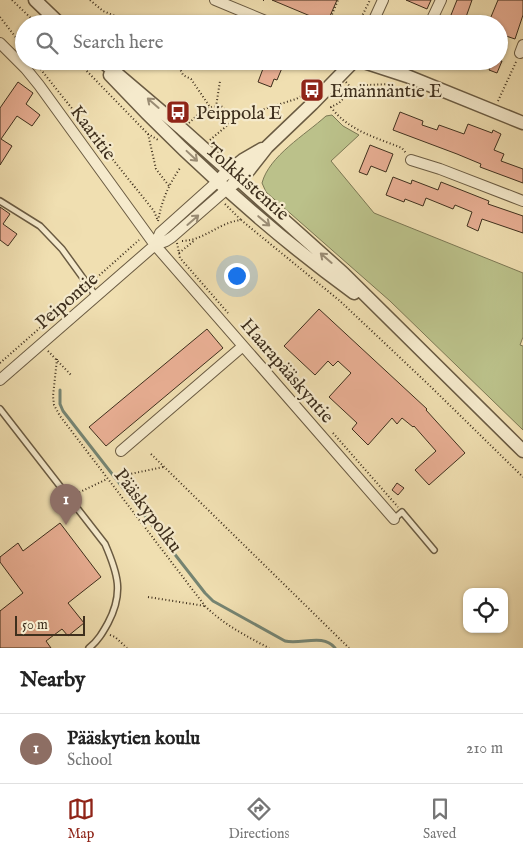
<!DOCTYPE html>
<meta charset="utf-8">
<style>
:root{--surface:#fff;--page:#f6f6f6;--text:#222;--muted:#767676;--line:#e0e0e0;--accent:#8f2418}
body{margin:0;font-family:"IM FELL English",serif;background:var(--page);color:var(--text)}
.controls{position:absolute;right:15px;bottom:15px;display:grid;overflow:hidden;border-radius:10px;box-shadow:0 1px 4px #0004}
.controls button{width:45px;height:45px;display:grid;place-items:center;padding:0;border:0;border-bottom:1px solid var(--line);background:var(--surface);color:var(--text);font:25px sans-serif}
.scale{position:absolute;left:15px;bottom:12px;width:70px;box-sizing:border-box;padding-left:5px;border:2px solid #3e2f1d;border-top:0;font-size:14px;line-height:18px;white-space:nowrap;color:#3e2f1d;-webkit-text-stroke:4px #f5eacc;paint-order:stroke}
.you{position:absolute;left:236px;top:275px;width:18px;height:18px;margin:-12px;border:4px solid #fff;border-radius:50%;background:#1a73e8;box-shadow:0 0 0 8px #1a73e833}
.badge{display:grid;place-items:center;width:32px;height:32px;border-radius:50%;background:var(--accent);color:#fff;font-size:16px;font-weight:700}
.pin{position:absolute;translate:-50% -41px;filter:drop-shadow(0 1px 2px #0008)}
.pin::after{content:'';position:absolute;top:26px;width:18px;height:15px;background:inherit;clip-path:polygon(0 0,100% 0,50% 100%)}
.list{margin:0;padding:0;list-style:none}
h2{display:flex;justify-content:space-between;align-items:center;height:65px;margin:0;padding:0 20px;font-size:21px}
h2 small{font-size:16px;font-weight:400;color:var(--muted)}
.list li{display:grid;grid-template-columns:32px 1fr auto;gap:15px;align-items:center;box-sizing:border-box;height:70px;padding:0 20px;border-top:1px solid var(--line)}
.list b{display:block;font-size:19px;white-space:nowrap}
.list p{margin:0;font-size:16px;white-space:nowrap;color:var(--muted)}
.list em{font-size:16px;font-style:normal;color:var(--muted)}
.icon{flex:none;width:28px;height:28px;fill:none;stroke:currentColor;stroke-width:2;stroke-linecap:round;stroke-linejoin:round}
.map{position:relative;flex:none;width:523px;height:648px;overflow:hidden}
.search{position:absolute;background:var(--surface);box-shadow:0 1px 4px #0004;left:15px;right:15px;top:15px;height:55px;display:flex;align-items:center;gap:12px;box-sizing:border-box;padding:0 18px;border-radius:28px;color:var(--muted);font-size:19px}
.sheet{height:135px;background:var(--surface)}
nav{display:flex;justify-content:space-around;align-items:center;box-sizing:border-box;height:70px;border-top:1px solid var(--line);background:var(--surface);font-size:14px;color:var(--muted)}
nav a{display:grid;justify-items:center;gap:2px}
nav .on{color:var(--accent)}
.map>svg:first-child{display:block}
</style>
<div class="map">
<svg width="523" height="648" viewBox="0 0 523 648">
<rect width="100%" height="100%" fill="#f0dfb1"/>
<filter id="stains"><feTurbulence type="fractalNoise" baseFrequency=".004" numOctaves="4"/><feColorMatrix values="0 0 0 0 .2 0 0 0 0 .09 0 0 0 0 .02 0 0 0 .5 -.17"/></filter>
<radialGradient id="worn" r=".72"><stop offset=".6" stop-color="#630" stop-opacity="0"/><stop offset="1" stop-color="#630" stop-opacity=".3"/></radialGradient>
<path fill="#bbc18a" stroke="#7c7854" d="M332 115 343 126 359 135 331 161 374 213 523 273V337L520 345 523 346V430L390 301 266 192 262 183C269 156 305 135 326 116Z"/>
<g fill="none" stroke-linecap="round" stroke-linejoin="round">
<path stroke="#758472" stroke-width="3" d="M60 390V404L63 411 205 593 213 601 285 641C301 645 323 633 335 648"/>
</g>
<path fill="#e9af94" stroke="#3e2f1d" d="M272 0H337L327 23Z
M406 0H431L427 9Z
M457 0H472L466 17 481 24H458L449 20Z
M498 0H523V15L515 39 506 36 499 52V24H488Z
M493 61H502L497 73 489 70Z
M272 64 282 68 277 80 274 79 271 87 258 82 264 66Z
M18 82 33 93 26 104 40 115 32 126 17 116 1 139 12 146 0 165V108Z
M400 112 423 121 422 125 437 130 439 125 464 134 468 124 492 133 493 130 501 134 494 150 504 154 501 161 523 169V183L480 167 481 164 457 154 393 130Z
M370 145 393 154 386 172 371 166 367 175 359 172Z
M393 177 411 184 412 180 438 190 441 182 489 201 488 204 523 216V233L482 219 478 231 467 226 472 212 455 205 453 209 426 198 423 206 405 199 404 202 386 195Z
M0 207 10 214 3 224 17 234 8 246 0 240Z
M319 309 427 409 426 410 465 453 429 485 415 470 436 451 414 426 413 427 402 418 397 424 392 418 368 445 352 429 357 423 329 397 351 373 338 361 333 366 328 361 315 375 284 346Z
M207 329 223 348 106 446 89 427Z
M397 483 404 488 398 495 392 490Z
M60 523 101 577 68 603 84 623 68 636 62 629 46 641 51 648H0V611L23 593 0 562V557L18 543 23 551Z"/>
<g fill="none" stroke-linecap="round" stroke-linejoin="round">
<g stroke="#6a5b42" stroke-width="8">
<path id="service" d="M0 201 40 226 62 249 96 296
M0 409 105 544C118 574 124 593 108 623 103 632 98 641 89 648
M394 519 402 512 434 550"/>
</g>
<g stroke="#6a5b42" stroke-width="12">
<path id="minor" d="M215 0 273 24
M433 17 441 0
M372 24 383 0
M0 43 26 69 39 85 155 245 394 519
M520 53 523 45
M411 160 440 169 523 201
M155 245 166 241 172 237 227 189
M0 380 155 245 160 233 218 181
M121 451 243 346"/>
</g>
<g stroke="#6a5b42" stroke-width="15">
<path id="tertiary" d="M35 0 60 24
M102 61 182 129 343 273 523 451
M361 61 407 76 523 123
M110 75C183 153 268 230 354 293
M223 176 243 160 262 149
M233 184 249 170 267 147 312 104 354 61"/>
</g>
<path stroke="#3e2f1d" stroke-width="2" stroke-dasharray="1 2.5" stroke-linecap="butt" d="M12 0 37 24
M90 0 103 11 135 24
M263 0H265
M0 17 24 48
M328 24 338 0
M358 24 370 0
M34 61 154 211 158 221
M77 61 148 134 158 140
M176 61 183 75 191 79 210 107
M329 61 334 67
M346 82 352 89 367 85 393 84
M352 89 339 103 331 107C347 130 377 138 402 148L406 153
M498 101 516 62
M216 107 220 81
M189 123 205 108 221 106 236 118
M148 134 156 169 169 186
M210 140 236 118 296 99 307 93
M225 204 241 220
M158 221C162 200 168 186 180 168
M182 241C206 240 217 223 241 220L340 301 429 385 523 477
M177 243 180 258 228 313
M179 253 195 240
M94 280 139 240
M48 351 72 376
M57 359 53 396 54 405 60 416 205 606C223 624 246 636 269 648
M0 363 83 290
M333 433 398 507
M151 454 349 648
M121 476 163 467
M76 494 107 479
M148 597 205 606
M110 635 115 637 127 648"/>
<use href="#service" stroke="#f5eacc" stroke-width="5"/>
<use href="#minor" stroke="#f5eacc" stroke-width="10"/>
<use href="#tertiary" stroke="#f5eacc" stroke-width="12"/>
</g>
<defs><path id="oneway-shaft" d="M-6 0H5M1.5-3L5.5 0L1.5 3" fill="none" stroke-width="1.6" stroke-linecap="round" stroke-linejoin="round" transform="scale(1.25)"/></defs>
<g stroke="#9a8c74">
<use href="#oneway-shaft" transform="translate(153 103) rotate(-139)"/>
<use href="#oneway-shaft" transform="translate(192 156) rotate(43)"/>
<use href="#oneway-shaft" transform="translate(193 220) rotate(-41)"/>
<use href="#oneway-shaft" transform="translate(264 221) rotate(40)"/>
<use href="#oneway-shaft" transform="translate(326 258) rotate(-139)"/>
</g>
<defs>
<g id="bus-square" transform="scale(1.25)"><rect x="-9" y="-9" width="18" height="18" rx="4" fill="#8f2418" stroke="#f5eacc"/><path d="M-5-6H5V4H4V6H2V4H-2V6H-4V4H-5ZM-3.5-4V0h7V-4ZM-3.5 1.2v1.5H-2V1.2ZM2 1.2v1.5H3.5V1.2Z" fill="#fff"/></g>
</defs>
<g fill-rule="evenodd">
<use href="#bus-square" x="312" y="90"/>
<use href="#bus-square" x="178" y="112"/>
</g>
<g text-anchor="middle" stroke-width="4.5" stroke-linejoin="round" paint-order="stroke">
<g font-size="19" fill="#3e2f1d" stroke="#f5eacc" text-anchor="start">
<text x="330" y="97">Emännäntie E</text>
<text x="196" y="119">Peippola E</text>
</g>
<g font-size="19" fill="#3e2f1d" stroke="#f5eacc">
<text transform="translate(94 132) rotate(53)" y="7">Kaaritie</text>
<text transform="translate(248 181) rotate(42)" y="7">Tolkkistentie</text>
<text transform="translate(66 300) rotate(-41)" y="7">Peipontie</text>
<text transform="translate(288 370) rotate(49)" y="7">Haarapääskyntie</text>
<text transform="translate(149 510) rotate(53)" y="7">Pääskypolku</text>
</g>
</g>
<rect width="100%" height="100%" filter="url(#stains)"/>
<rect width="100%" height="100%" fill="url(#worn)"/>
</svg>
<div class="controls">
<button><svg class="icon" aria-label="locate" viewBox="0 0 24 24"><circle cx="12" cy="12" r="6"/><path d="M12 2v4M12 18v4M2 12h4M18 12h4"/></svg></button>
</div>
<div class="scale">50 m</div>
<div class="you"></div>
<div class="pin badge" style="left:66px;top:525px;background:#8d6e63">1</div>
<div class="search"><svg class="icon" aria-label="search" viewBox="0 0 24 24"><circle cx="10" cy="10" r="6"/><path d="M15 15l6 6"/></svg>Search here</div>
</div>
<section class="sheet">
<h2>Nearby<small></small></h2>
<ul class="list">
<li><span class="badge" style="background:#8d6e63">1</span><div><b>Pääskytien koulu</b><p>School</p></div><em>210 m</em></li>
</ul>
</section>
<nav>
<a class="on"><svg class="icon" aria-label="map" viewBox="0 0 24 24"><path d="M3 6l6-2 6 2 6-2v14l-6 2-6-2-6 2zM9 4v14M15 6v14"/></svg>Map</a>
<a><svg class="icon" aria-label="directions" viewBox="0 0 24 24"><path d="M12 3l9 9-9 9-9-9zM9 14v-3h6M13 9l2 2-2 2"/></svg>Directions</a>
<a><svg class="icon" aria-label="saved" viewBox="0 0 24 24"><path d="M7 4h10v16l-5-4-5 4z"/></svg>Saved</a>
</nav>
